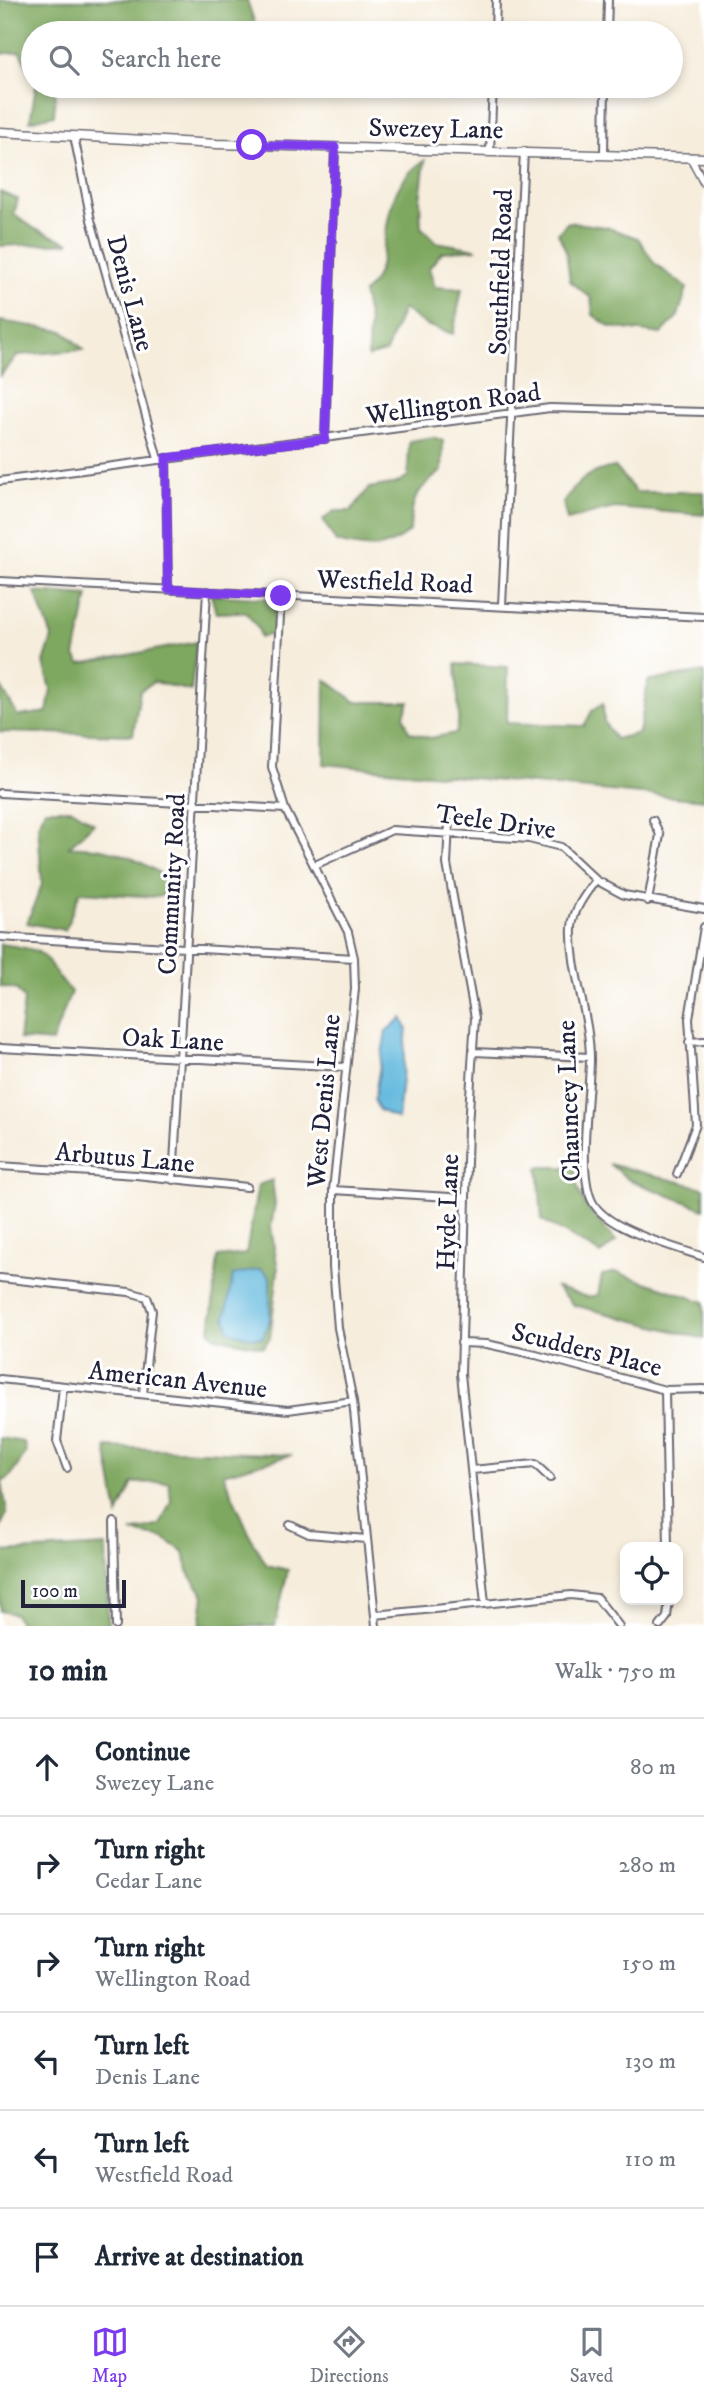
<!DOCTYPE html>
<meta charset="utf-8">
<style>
:root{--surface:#fff;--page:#f6f6f7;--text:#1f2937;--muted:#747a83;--line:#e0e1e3;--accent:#7c3aed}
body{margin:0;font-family:"IM FELL DW Pica",serif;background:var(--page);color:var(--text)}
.controls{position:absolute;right:21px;bottom:21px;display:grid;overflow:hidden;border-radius:14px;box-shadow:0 4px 10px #0003}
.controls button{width:63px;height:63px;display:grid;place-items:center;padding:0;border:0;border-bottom:2px solid var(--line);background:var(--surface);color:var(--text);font:35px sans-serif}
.scale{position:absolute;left:21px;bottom:18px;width:105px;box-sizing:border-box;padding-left:7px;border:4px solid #22223b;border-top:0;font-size:19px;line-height:24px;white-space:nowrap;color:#22223b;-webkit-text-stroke:5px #fff;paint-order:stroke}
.stop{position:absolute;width:21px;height:21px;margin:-16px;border:5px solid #7c3aed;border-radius:50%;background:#fff}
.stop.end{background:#7c3aed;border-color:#fff;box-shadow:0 2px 7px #0008}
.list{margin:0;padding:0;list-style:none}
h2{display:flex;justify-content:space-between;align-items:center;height:91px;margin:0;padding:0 28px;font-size:30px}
h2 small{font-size:23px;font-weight:400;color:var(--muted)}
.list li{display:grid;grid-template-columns:46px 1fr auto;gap:21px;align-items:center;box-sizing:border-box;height:98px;padding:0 28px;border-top:2px solid var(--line)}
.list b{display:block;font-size:26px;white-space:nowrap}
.list p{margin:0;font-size:23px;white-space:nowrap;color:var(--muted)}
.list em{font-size:23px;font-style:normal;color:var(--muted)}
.icon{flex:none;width:38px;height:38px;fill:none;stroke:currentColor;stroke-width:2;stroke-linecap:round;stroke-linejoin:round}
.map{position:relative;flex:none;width:704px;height:1626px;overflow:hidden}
.search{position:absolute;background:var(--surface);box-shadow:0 4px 10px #0003;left:21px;right:21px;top:21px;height:77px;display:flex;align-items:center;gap:18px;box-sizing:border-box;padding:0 24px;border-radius:38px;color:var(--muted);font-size:26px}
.sheet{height:679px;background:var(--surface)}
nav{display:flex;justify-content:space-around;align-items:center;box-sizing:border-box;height:98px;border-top:2px solid var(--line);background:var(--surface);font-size:19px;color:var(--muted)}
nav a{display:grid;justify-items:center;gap:4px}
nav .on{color:var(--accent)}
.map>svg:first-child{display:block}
</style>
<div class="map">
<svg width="704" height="1626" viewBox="0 0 704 1626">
<rect width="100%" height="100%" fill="#fff"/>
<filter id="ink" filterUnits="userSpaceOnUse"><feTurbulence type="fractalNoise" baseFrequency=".0143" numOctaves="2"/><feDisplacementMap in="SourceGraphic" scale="14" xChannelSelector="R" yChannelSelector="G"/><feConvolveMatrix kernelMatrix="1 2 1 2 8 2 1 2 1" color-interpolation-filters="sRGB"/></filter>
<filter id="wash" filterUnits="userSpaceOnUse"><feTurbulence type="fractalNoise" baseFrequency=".00686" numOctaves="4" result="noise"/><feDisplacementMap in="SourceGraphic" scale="28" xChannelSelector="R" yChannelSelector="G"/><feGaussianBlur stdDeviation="1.57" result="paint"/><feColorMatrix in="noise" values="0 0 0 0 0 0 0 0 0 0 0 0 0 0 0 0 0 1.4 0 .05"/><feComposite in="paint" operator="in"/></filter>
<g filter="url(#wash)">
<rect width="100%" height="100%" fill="#f6eddc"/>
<path fill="#7ea75f" stroke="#50644d" stroke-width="2" d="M0 0H247L258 33H174L166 25 70 28 68 33H33V80L20 52 0 54Z
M36 86H56L54 115 30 121Z
M425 160 420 199 421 227 436 242 477 249 442 252 429 268 435 287 462 289 453 334 426 325 403 309 386 352 368 357 369 322 363 293C398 269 369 194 425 160Z
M0 192 18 199 14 214 35 229 70 243 0 246Z
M568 222 606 227 638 238 655 264 687 288 678 316 661 334 610 327 593 315 591 298 570 281 566 251 558 233Z
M0 321 63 331 84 350 18 355 0 376Z
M433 437 443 441 442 471C416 490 411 499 410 531 383 553 369 549 336 542L323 520 334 511H351L369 488 397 483 408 476 409 441Z
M615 467 636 492H704V515L614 508 567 520 563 503C577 481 589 471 615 467Z
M35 592 88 596 75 656 80 664 197 642 191 691 154 682 140 691 133 735 0 732V685L18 716 47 712 51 689 44 663 52 637Z
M211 595 276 599 274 633 260 638 259 630 246 612 216 613Z
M456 664 508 667 507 723 584 726 592 711 603 703 604 721 615 739 639 733 648 681 704 672V800L324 764 325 679 356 702H409L404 715 409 732 430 738 456 733 459 717Z
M45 809H72L94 823 69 847C111 844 150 862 181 890L157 897 80 892 65 930 27 923 42 884 38 825Z
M0 944C57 951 37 954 71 992L52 1042 19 1039 24 999 17 990 0 986Z
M609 1164 704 1188V1209L629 1180Z
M538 1167H576C572 1198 597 1219 616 1241L601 1254 542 1220Z
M272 1180 275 1203 271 1227 278 1270 270 1338 263 1347 215 1337 210 1331 218 1257 246 1254 258 1185Z
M616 1272 704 1302V1339L574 1305 555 1287 587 1297 598 1295 602 1275Z
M0 1438 24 1442 26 1453 10 1477 2 1482 7 1513 0 1528Z
M106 1447 292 1455 223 1474 253 1542 267 1565 288 1570 275 1626H200L204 1595 189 1575 184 1552 163 1538 132 1532 160 1525 171 1501 169 1482 133 1483 118 1515Z
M106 1546 108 1626H42L20 1623 15 1614 0 1611V1552Z"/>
<path fill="#60b8dd" stroke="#416d8c" stroke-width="2" d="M402 1018 407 1028 398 1119 379 1110 374 1100 386 1031Z
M261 1269 270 1277V1319L263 1337 252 1338 229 1331 225 1318 233 1275Z"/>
</g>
<g filter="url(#ink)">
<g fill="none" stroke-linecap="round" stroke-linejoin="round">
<g stroke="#6c6973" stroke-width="10">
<path id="minor" d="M182 33H200
M495 33 496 0
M607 33 608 0
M74 136 91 220 158 459
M490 150 493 86
M604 154 605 86
M690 157 704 183
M325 439 335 147
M166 458 168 589
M0 481 550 408 704 412
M0 581 704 617
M281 596 272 767 285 809 348 932 354 958 355 989 333 1190V1267L338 1328 353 1401 376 1626
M502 605 524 151
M0 793 285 809
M449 823 447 864 475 1018 468 1127 461 1374 485 1603
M315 865 392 830 529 839 561 847 596 880 624 895 704 909
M596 880C586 893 573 910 572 927 570 971 590 1015 590 1059 590 1096 577 1169 592 1201 606 1230 675 1247 704 1257
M648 901 660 835 653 820
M0 937 354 958
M689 1042 704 1041
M0 1048 345 1067
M474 1052 590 1057
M0 1166 136 1175 247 1187
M677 1174 696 1125 689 1019 704 927
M173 1180 207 591
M333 1190 466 1198
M0 1278 129 1292 147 1297 152 1311 143 1394
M461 1343 487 1344 536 1355 665 1390 704 1389
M0 1379 288 1410 353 1401
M63 1387 57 1441 67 1468
M665 1390 668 1547
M472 1470 535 1464 550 1478
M114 1522 116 1626
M290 1525 309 1534 366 1539
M375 1615 571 1595 597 1598 619 1626
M660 1626 667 1617 669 1600"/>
</g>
<g stroke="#6c6973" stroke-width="11">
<path id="tertiary" d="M0 132 217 144 704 158"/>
</g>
<use href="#minor" stroke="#fff" stroke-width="6"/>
<use href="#tertiary" stroke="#fff" stroke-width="8"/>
</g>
</g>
<g fill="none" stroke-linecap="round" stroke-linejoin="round" filter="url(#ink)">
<path stroke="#7c3aed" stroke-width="9" d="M252 145 335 147 325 439 166 458 168 589 281 596"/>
</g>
<g text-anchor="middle" stroke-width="6" stroke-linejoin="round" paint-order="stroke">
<g font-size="26" fill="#22223b" stroke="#fff">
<text transform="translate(436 128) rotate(1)" y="9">Swezey Lane</text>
<text transform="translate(500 272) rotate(-88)" y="9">Southfield Road</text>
<text transform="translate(131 293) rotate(75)" y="9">Denis Lane</text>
<text transform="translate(453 403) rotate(-8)" y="9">Wellington Road</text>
<text transform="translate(395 581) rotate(2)" y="9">Westfield Road</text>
<text transform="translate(496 821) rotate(8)" y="9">Teele Drive</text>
<text transform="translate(171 884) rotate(-87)" y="9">Community Road</text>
<text transform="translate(173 1039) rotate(3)" y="9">Oak Lane</text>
<text transform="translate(323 1101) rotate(-85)" y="9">West Denis Lane</text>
<text transform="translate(568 1101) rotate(-92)" y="9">Chauncey Lane</text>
<text transform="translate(125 1157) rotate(5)" y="9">Arbutus Lane</text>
<text transform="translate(447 1212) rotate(-88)" y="9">Hyde Lane</text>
<text transform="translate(587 1349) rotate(14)" y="9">Scudders Place</text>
<text transform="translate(178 1379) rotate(6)" y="9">American Avenue</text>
</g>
</g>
</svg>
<div class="controls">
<button><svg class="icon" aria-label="locate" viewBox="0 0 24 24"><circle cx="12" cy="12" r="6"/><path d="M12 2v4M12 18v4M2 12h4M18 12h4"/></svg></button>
</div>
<div class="scale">100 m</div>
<div class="stop" style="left:252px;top:145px"></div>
<div class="stop end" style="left:281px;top:596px"></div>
<div class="search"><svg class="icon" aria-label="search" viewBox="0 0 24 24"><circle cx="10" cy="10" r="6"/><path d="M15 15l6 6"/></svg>Search here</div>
</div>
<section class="sheet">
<h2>10 min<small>Walk · 750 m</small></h2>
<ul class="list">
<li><svg class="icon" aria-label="ahead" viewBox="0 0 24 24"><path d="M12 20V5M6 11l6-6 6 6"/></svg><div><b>Continue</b><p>Swezey Lane</p></div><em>80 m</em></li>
<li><svg class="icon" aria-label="right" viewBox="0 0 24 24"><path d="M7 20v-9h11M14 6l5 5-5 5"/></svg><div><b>Turn right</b><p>Cedar Lane</p></div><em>280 m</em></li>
<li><svg class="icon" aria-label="right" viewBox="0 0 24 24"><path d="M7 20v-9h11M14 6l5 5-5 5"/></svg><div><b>Turn right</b><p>Wellington Road</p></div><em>150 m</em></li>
<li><svg class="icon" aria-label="left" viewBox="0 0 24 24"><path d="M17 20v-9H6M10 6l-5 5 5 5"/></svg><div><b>Turn left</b><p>Denis Lane</p></div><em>130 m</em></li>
<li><svg class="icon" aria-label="left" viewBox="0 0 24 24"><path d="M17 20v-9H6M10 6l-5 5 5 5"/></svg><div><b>Turn left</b><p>Westfield Road</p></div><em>110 m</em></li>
<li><svg class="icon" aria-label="arrive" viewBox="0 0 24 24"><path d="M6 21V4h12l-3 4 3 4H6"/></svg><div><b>Arrive at destination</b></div></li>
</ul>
</section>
<nav>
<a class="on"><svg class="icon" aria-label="map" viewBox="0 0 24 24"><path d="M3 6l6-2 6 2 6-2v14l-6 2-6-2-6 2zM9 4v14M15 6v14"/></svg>Map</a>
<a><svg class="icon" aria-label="directions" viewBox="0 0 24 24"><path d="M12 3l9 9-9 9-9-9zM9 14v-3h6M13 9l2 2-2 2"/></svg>Directions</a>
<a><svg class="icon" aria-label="saved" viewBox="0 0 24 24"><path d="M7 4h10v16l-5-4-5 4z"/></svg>Saved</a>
</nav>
